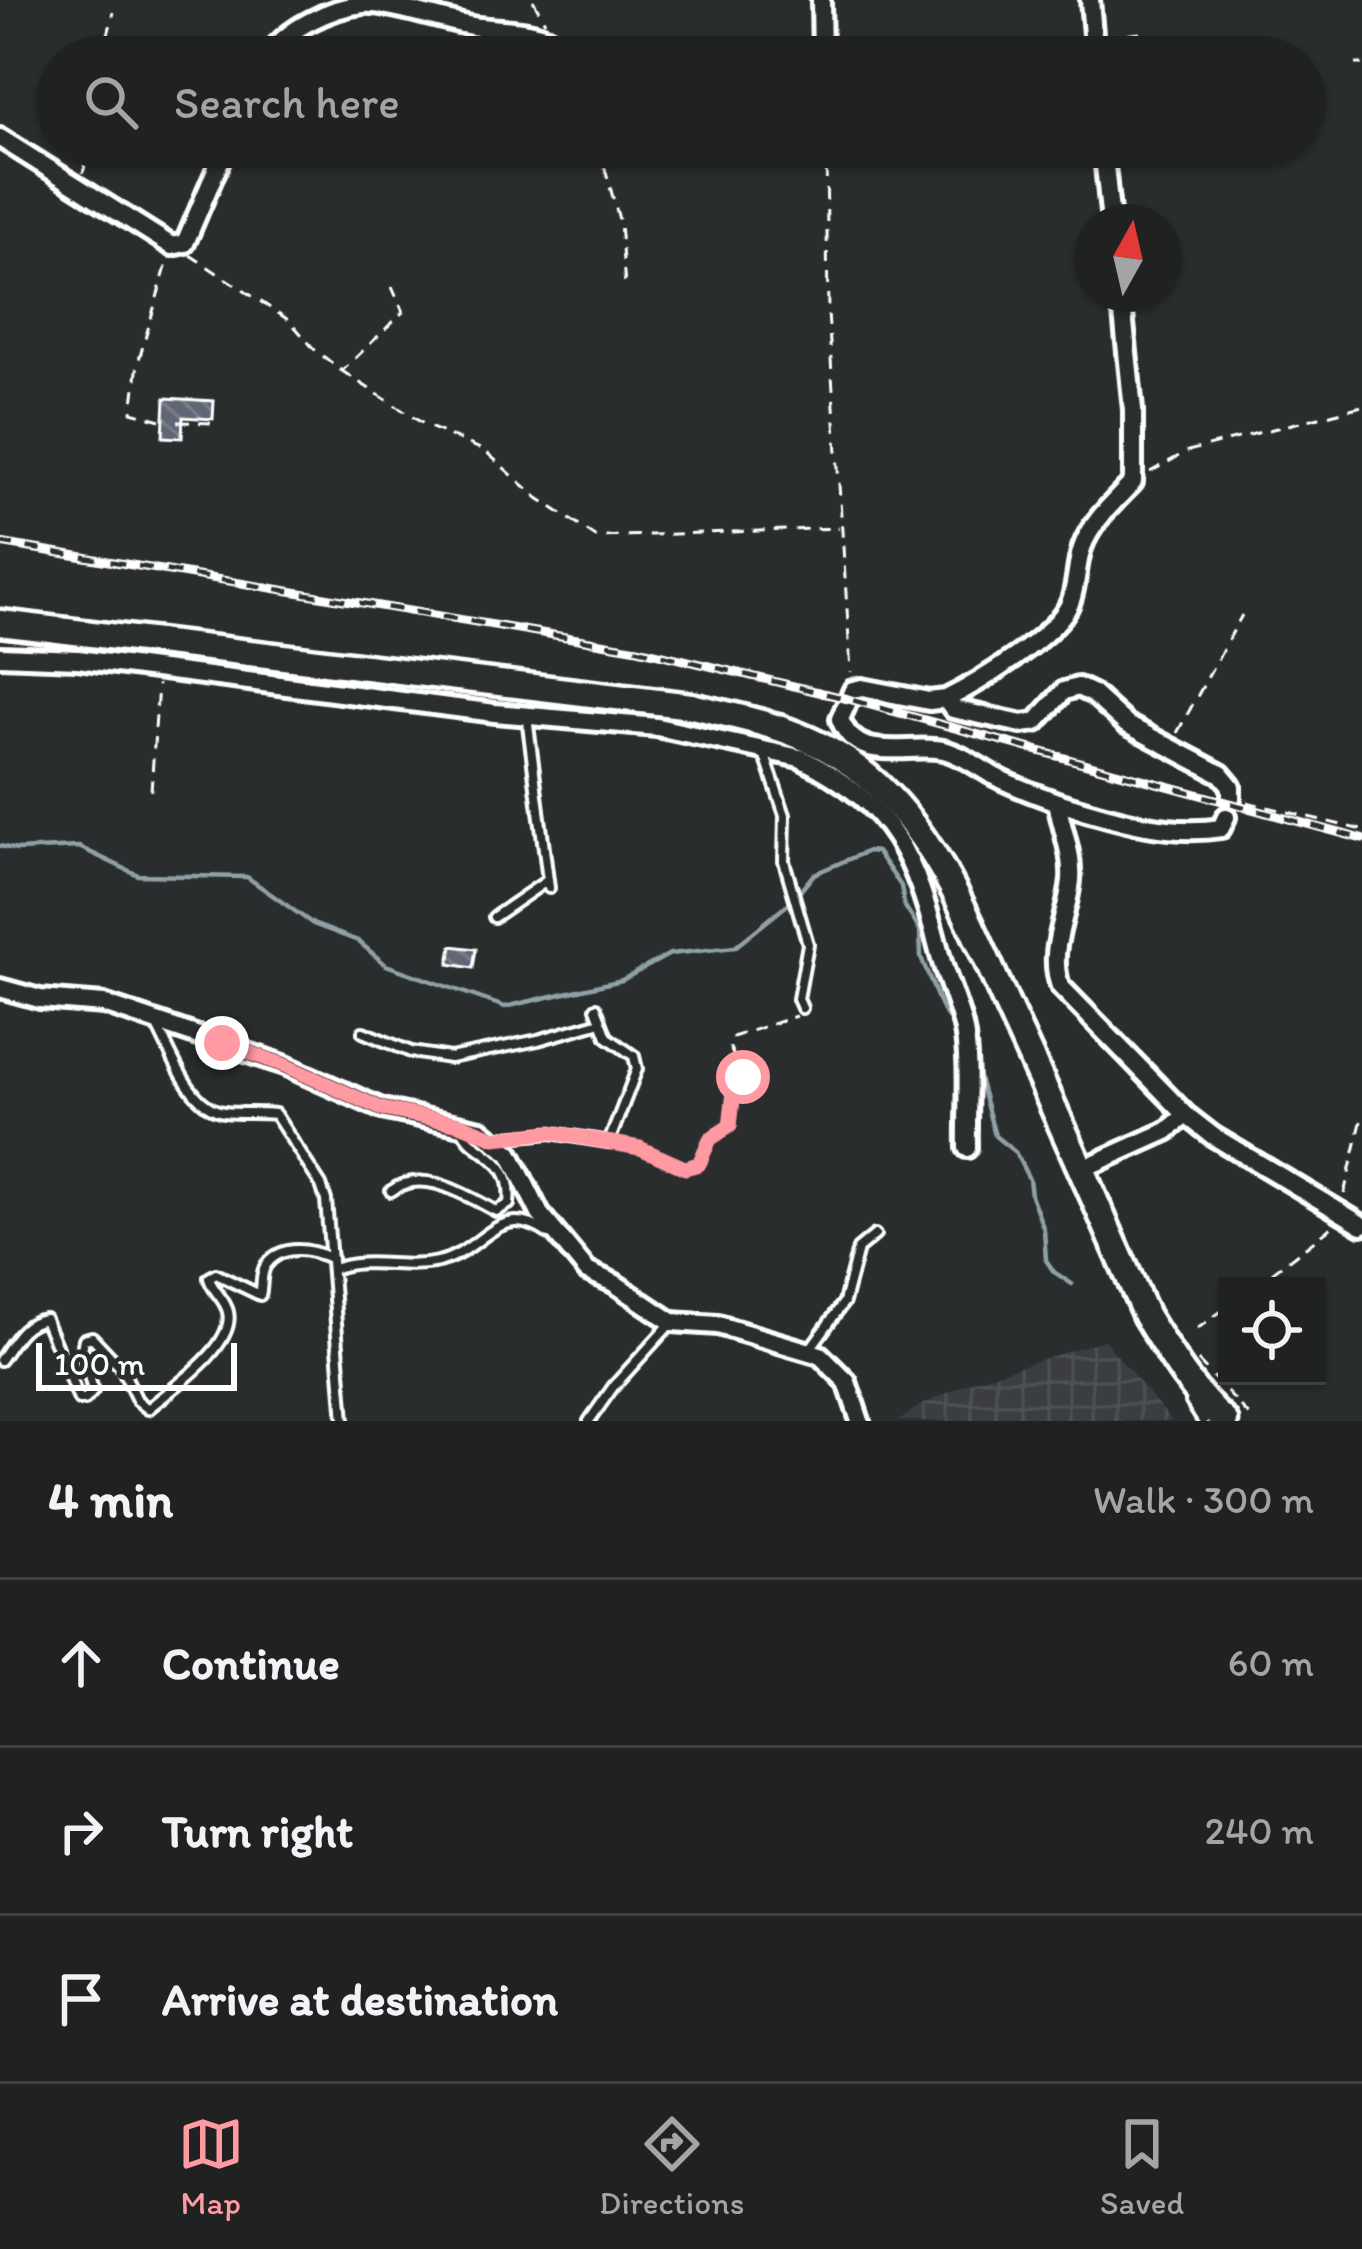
<!DOCTYPE html>
<meta charset="utf-8">
<style>
:root{--surface:#202222;--page:#282a2a;--text:#f1f3f6;--muted:#a2a4a5;--line:#3d3f40;--accent:#ff9aa2}
body{margin:0;font-family:Itim,sans-serif;background:var(--page);color:var(--text)}
.controls{position:absolute;right:36px;bottom:36px;display:grid;overflow:hidden;border-radius:0px;box-shadow:0 3px 9px #0004}
.controls button{width:108px;height:108px;display:grid;place-items:center;padding:0;border:0;border-bottom:3px solid var(--line);background:var(--surface);color:var(--text);font:60px sans-serif}
.compass{position:absolute;left:1074px;top:204px;width:108px;height:108px;border-radius:50%;background:var(--surface);box-shadow:0 3px 9px #0004;rotate:8deg}
.scale{position:absolute;left:36px;bottom:30px;width:201px;box-sizing:border-box;padding-left:12px;border:6px solid #fff;border-top:0;font-size:33px;line-height:42px;white-space:nowrap;color:#fff;-webkit-text-stroke:9px #2a2d2e;paint-order:stroke}
.stop{position:absolute;width:36px;height:36px;margin:-27px;border:9px solid #ff9aa2;border-radius:50%;background:#fff}
.stop.end{background:#ff9aa2;border-color:#fff;box-shadow:0 3px 12px #0008}
.list{margin:0;padding:0;list-style:none}
h2{display:flex;justify-content:space-between;align-items:center;height:156px;margin:0;padding:0 48px;font-size:51px}
h2 small{font-size:39px;font-weight:400;color:var(--muted)}
.list li{display:grid;grid-template-columns:78px 1fr auto;gap:36px;align-items:center;box-sizing:border-box;height:168px;padding:0 48px;border-top:3px solid var(--line)}
.list b{display:block;font-size:45px;white-space:nowrap}
.list em{font-size:39px;font-style:normal;color:var(--muted)}
.icon{flex:none;width:66px;height:66px;fill:none;stroke:currentColor;stroke-width:2;stroke-linecap:round;stroke-linejoin:round}
.map{position:relative;flex:none;width:1362px;height:1421px;overflow:hidden}
.search{position:absolute;background:var(--surface);box-shadow:0 3px 9px #0004;left:36px;right:36px;top:36px;height:132px;display:flex;align-items:center;gap:30px;box-sizing:border-box;padding:0 42px;border-radius:66px;color:var(--muted);font-size:45px}
.sheet{height:660px;background:var(--surface)}
nav{display:flex;justify-content:space-around;align-items:center;box-sizing:border-box;height:168px;border-top:3px solid var(--line);background:var(--surface);font-size:33px;color:var(--muted)}
nav a{display:grid;justify-items:center;gap:6px}
nav .on{color:var(--accent)}
.map>svg:first-child{display:block}
</style>
<div class="map">
<svg width="1362" height="1421" viewBox="0 0 1362 1421">
<defs>
<pattern id="industrial-grid" width="8" height="8" patternUnits="userSpaceOnUse" patternTransform="scale(3)"><rect width="8" height="8" fill="#3a3e43"/><path d="M0 4h8M4 0v8" fill="none" stroke="#4e5156"/></pattern>
<pattern id="building-back-hatch" width="6" height="6" patternUnits="userSpaceOnUse" patternTransform="scale(3)"><rect width="6" height="6" fill="#606674"/><path d="M-1 5l2 2M0 0l6 6M5-1l2 2" fill="none" stroke="#787d89"/></pattern>
</defs>
<rect width="100%" height="100%" fill="#2a2d2e"/>
<filter id="ink" filterUnits="userSpaceOnUse"><feTurbulence type="fractalNoise" baseFrequency=".00833" numOctaves="2"/><feDisplacementMap in="SourceGraphic" scale="24" xChannelSelector="R" yChannelSelector="G"/><feConvolveMatrix kernelMatrix="1 2 1 2 8 2 1 2 1" color-interpolation-filters="sRGB"/></filter>
<g filter="url(#ink)">
<path fill="url(#industrial-grid)" d="M1104 1340 1172 1421H899L918 1407 975 1380Z"/>
<g fill="none" stroke-linecap="round" stroke-linejoin="round">
<path stroke="#90a1a6" stroke-width="4.5" d="M0 846 17 850 79 847 138 875 247 877 313 924 358 941 386 965 505 1007 622 980 670 954 735 947 792 901 814 874 868 851 877 852 901 886 904 905 920 930 921 957 941 1007 957 1032
M975 1063 995 1136 1015 1152 1029 1179 1031 1195 1044 1230 1046 1260 1054 1272 1072 1284"/>
</g>
<path fill="url(#building-back-hatch)" stroke="#fff" stroke-width="3" d="M165 398 214 401 213 419 183 417 182 438 163 437Z
M452 946 476 949 473 968 449 964Z"/>
<g fill="none" stroke-linecap="round" stroke-linejoin="round">
<g stroke="#fff" stroke-width="16">
<path id="lane" d="M527 717 549 888
M764 753 785 815 784 861 808 944 798 999 802 1008
M494 917 548 880
M158 1028C172 1054 190 1108 224 1112 240 1114 258 1112 275 1114L321 1185 326 1200 344 1421
M363 1032 411 1052 450 1058 538 1040 601 1022
M497 1138 551 1133 609 1142 637 1069 634 1056 607 1037 596 1008
M391 1191C423 1166 466 1196 496 1211L509 1204C515 1152 469 1156 461 1125
M333 1269C368 1256 403 1270 438 1262 485 1251 497 1199 549 1234
M810 1349 844 1302 858 1249 875 1235
M0 1360C13 1342 22 1322 45 1319L79 1400H85L93 1391 82 1349 84 1339 92 1337 122 1369 137 1400 148 1409C171 1389 236 1346 228 1312 225 1298 212 1291 209 1278L216 1274 260 1295C263 1285 260 1274 266 1265 283 1243 311 1249 332 1259
M1191 1402 1203 1421
M589 1421 613 1387 672 1322"/>
</g>
<g stroke="#fff" stroke-width="26">
<path id="street" d="M821 0 822 57
M1090 0 1095 57
M269 57C283 30 332 7 363 4 389 2 443 21 472 26 495 30 523 28 545 37 555 42 558 48 563 57
M0 138 172 246 185 243 226 147
M1103 147 1111 222
M1121 294 1133 410V482C1114 502 1091 522 1082 548 1076 566 1077 586 1070 603 1057 635 977 684 946 699L929 701 862 688 853 690 840 719C857 765 907 743 943 750 961 754 978 767 994 776 1015 787 1035 794 1057 802 1061 827 1073 853 1071 880 1068 916 1047 949 1060 986L1186 1115
M0 656 78 659 495 713 657 727 800 758C895 805 915 858 940 955 946 979 957 1002 963 1026 971 1060 966 1111 967 1148
M946 699 953 709 1022 724 1036 722 1064 691 1078 687 1093 694 1126 724 1221 774 1231 786V798
M1057 802C1109 818 1167 837 1221 828L1226 817
M0 988 40 999 104 1004 284 1065 382 1109 481 1130 510 1154 540 1214 587 1271 614 1283 672 1322 718 1325 820 1355 847 1382 860 1421
M1082 1169 1167 1131 1186 1115 1213 1136 1362 1225"/>
</g>
<g stroke="#fff" stroke-width="33">
<path id="secondary" d="M0 623 691 706C755 720 815 732 867 776 940 837 973 932 1012 1016 1058 1116 1102 1216 1146 1316 1169 1353 1192 1393 1225 1421"/>
</g>
<path stroke="#fff" stroke-width="3" stroke-dasharray="12 9" stroke-linecap="butt" d="M533 0 545 22
M1107 36 1141 33
M102 57 114 12
M1356 64H1362
M599 147 620 223 625 286
M826 147 828 312 851 672
M83 173 90 147
M190 255 290 321 314 349 342 371 403 312 392 287
M342 371 425 425 485 451 538 498 596 537 839 528
M161 420 132 412 138 363 168 260
M178 422 214 423
M1150 472 1188 451 1362 406
M1177 733 1242 615
M151 791 158 684
M1247 802 1362 830
M617 1143C645 1149 671 1171 699 1164L710 1139 731 1126 735 1091 743 1077 730 1048 733 1037 796 1016
M1344 1194 1362 1118
M1255 1286 1334 1225
M1197 1329 1227 1307
M1198 1361 1254 1421"/>
<use href="#lane" stroke="#2a2d2e" stroke-width="8"/>
<use href="#street" stroke="#2a2d2e" stroke-width="16"/>
<use href="#secondary" stroke="#2a2d2e" stroke-width="24"/>
<g stroke="#fff" stroke-width="9">
<path id="rail" d="M0 543 638 649 848 699 1362 839"/>
</g>
<use href="#rail" stroke="#2a2d2e" stroke-width="4.5" stroke-dasharray="14" stroke-linecap="butt"/>
</g>
</g>
<g fill="none" stroke-linecap="round" stroke-linejoin="round" filter="url(#ink)">
<path stroke="#ff9aa2" stroke-width="15" d="M222 1043 284 1065 382 1109 460 1124 495 1138 550 1132 640 1148 685 1168 699 1164 710 1139 730 1126 734 1091 743 1077"/>
</g>
</svg>
<div class="controls">
<button><svg class="icon" aria-label="locate" viewBox="0 0 24 24"><circle cx="12" cy="12" r="6"/><path d="M12 2v4M12 18v4M2 12h4M18 12h4"/></svg></button>
</div>
<svg class="compass" viewBox="-18 -18 36 36"><path d="M0-13l5 13h-10z" fill="#e53935"/><path d="M0 13l5-13h-10z" fill="#a2a4a5"/></svg>
<div class="scale">100 m</div>
<div class="stop" style="left:743px;top:1077px"></div>
<div class="stop end" style="left:222px;top:1043px"></div>
<div class="search"><svg class="icon" aria-label="search" viewBox="0 0 24 24"><circle cx="10" cy="10" r="6"/><path d="M15 15l6 6"/></svg>Search here</div>
</div>
<section class="sheet">
<h2>4 min<small>Walk · 300 m</small></h2>
<ul class="list">
<li><svg class="icon" aria-label="ahead" viewBox="0 0 24 24"><path d="M12 20V5M6 11l6-6 6 6"/></svg><div><b>Continue</b></div><em>60 m</em></li>
<li><svg class="icon" aria-label="right" viewBox="0 0 24 24"><path d="M7 20v-9h11M14 6l5 5-5 5"/></svg><div><b>Turn right</b></div><em>240 m</em></li>
<li><svg class="icon" aria-label="arrive" viewBox="0 0 24 24"><path d="M6 21V4h12l-3 4 3 4H6"/></svg><div><b>Arrive at destination</b></div></li>
</ul>
</section>
<nav>
<a class="on"><svg class="icon" aria-label="map" viewBox="0 0 24 24"><path d="M3 6l6-2 6 2 6-2v14l-6 2-6-2-6 2zM9 4v14M15 6v14"/></svg>Map</a>
<a><svg class="icon" aria-label="directions" viewBox="0 0 24 24"><path d="M12 3l9 9-9 9-9-9zM9 14v-3h6M13 9l2 2-2 2"/></svg>Directions</a>
<a><svg class="icon" aria-label="saved" viewBox="0 0 24 24"><path d="M7 4h10v16l-5-4-5 4z"/></svg>Saved</a>
</nav>
